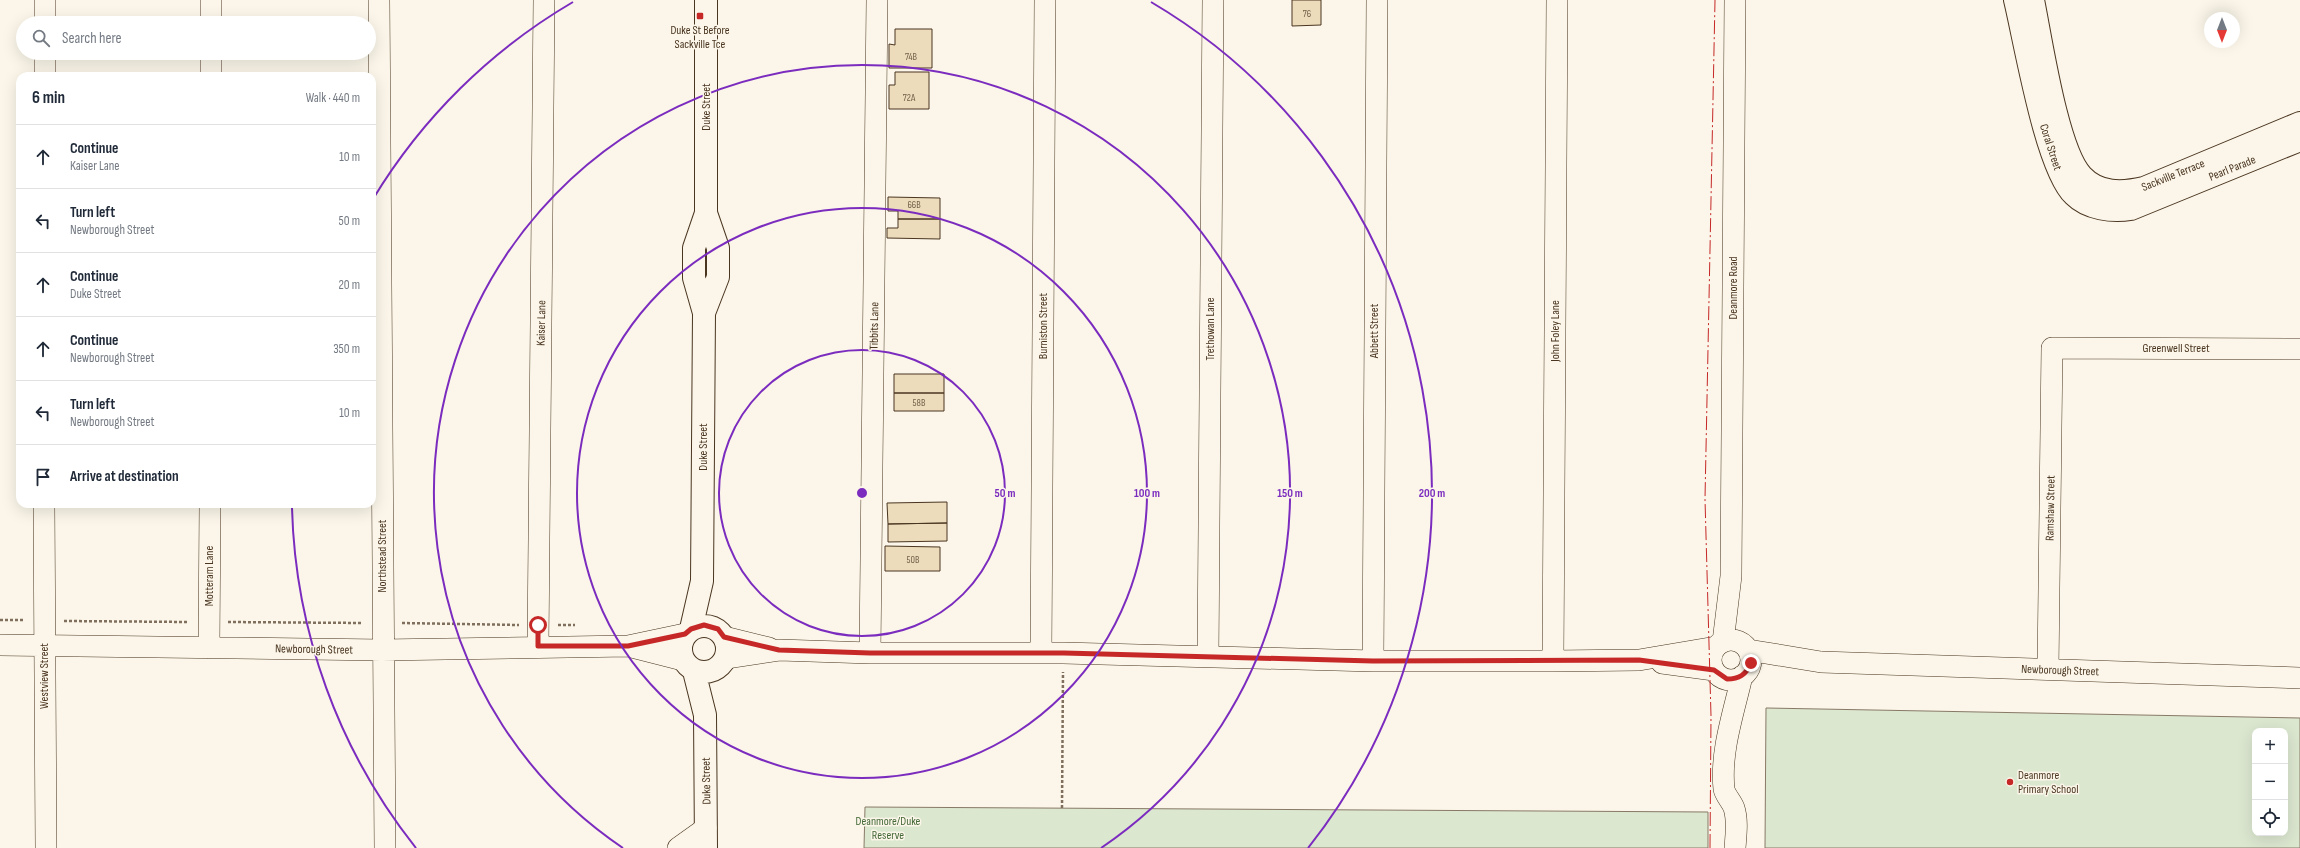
<!DOCTYPE html>
<meta charset="utf-8">
<style>
:root{--surface:#fff;--page:#f6f6f7;--text:#1f2937;--muted:#747a83;--line:#e0e1e3}
body{margin:0;font-family:"Sofia Sans Condensed",sans-serif;background:var(--page);color:var(--text)}
.controls{position:absolute;right:12px;bottom:12px;display:grid;overflow:hidden;border-radius:8px;box-shadow:0 4px 16px #0002}
.controls button{width:36px;height:36px;display:grid;place-items:center;padding:0;border:0;border-bottom:1px solid var(--line);background:var(--surface);color:var(--text);font:20px sans-serif}
.compass{position:absolute;left:2204px;top:12px;width:36px;height:36px;border-radius:50%;background:var(--surface);box-shadow:0 4px 16px #0002;rotate:180deg}
.stop{position:absolute;width:12px;height:12px;margin:-9px;border:3px solid #c62828;border-radius:50%;background:#fff}
.stop.end{background:#c62828;border-color:#fff;box-shadow:0 1px 4px #0008}
.list{margin:0;padding:0;list-style:none}
h2{display:flex;justify-content:space-between;align-items:center;height:52px;margin:0;padding:0 16px;font-size:17px}
h2 small{font-size:13px;font-weight:400;color:var(--muted)}
.list li{display:grid;grid-template-columns:26px 1fr auto;gap:12px;align-items:center;box-sizing:border-box;height:64px;padding:0 16px;border-top:1px solid var(--line)}
.list b{display:block;font-size:15px;white-space:nowrap}
.list p{margin:0;font-size:13px;white-space:nowrap;color:var(--muted)}
.list em{font-size:13px;font-style:normal;color:var(--muted)}
.icon{flex:none;width:22px;height:22px;fill:none;stroke:currentColor;stroke-width:2;stroke-linecap:round;stroke-linejoin:round}
.map{position:relative;flex:none;width:2300px;height:848px;overflow:hidden}
.search{position:absolute;background:var(--surface);box-shadow:0 4px 16px #0002;left:16px;top:16px;width:360px;height:44px;display:flex;align-items:center;gap:10px;box-sizing:border-box;padding:0 14px;border-radius:22px;color:var(--muted);font-size:15px}
.panel{position:absolute;background:var(--surface);box-shadow:0 4px 16px #0002;left:16px;top:72px;width:360px;height:436px;border-radius:12px}
.map>svg:first-child{display:block}
</style>
<div class="map">
<svg width="2300" height="848" viewBox="0 0 2300 848">
<rect width="100%" height="100%" fill="#fbf6e9"/>
<path fill="#dce7d0" stroke="#887966" fill-rule="evenodd" d="M1766 708 2300 718V848H1765ZM2255 731H2285V833H2255Z
M865 807 1708 812V848H864Z"/>
<path fill="#ecdcbc" stroke="#4a3520" d="M1292 0H1321V25L1292 26Z
M895 29H932V68H889V44L895 45Z
M895 72H929V109H889V85H895Z
M888 197 940 198V219H898V211H888Z
M898 219H940V239L887 238V228H898Z
M894 374H944V393H894Z
M894 393H944V411H894Z
M947 502V523L888 524 887 503Z
M947 523V541L888 542V524Z
M885 546 940 547V571H885Z"/>
<g fill="none" stroke-linecap="round" stroke-linejoin="round">
<g stroke="#4a3520" stroke-width="22">
<path id="minor" d="M379 0 385 848
M45 23V0
M211 23V0
M45 76V53
M211 76V53
M44 504 46 848
M724 637 769 648
M1711 660a20 20 0 1 1 40 0a20 20 0 1 1-40 0Z
M1723 642 1731 576 1735 0
M0 645 382 650 628 646 685 634
M538 646 544 0
M632 647 683 660
M209 648 210 504
M1748 650 1821 662 2300 678
M870 653 877 0
M1041 653 1045 0
M1208 657 1213 0
M726 658 779 650 870 653H1063L1373 661H1553L1639 660 1716 647
M1373 661 1377 0
M1553 661 1557 0
M1662 663 1714 670
M2048 669 2052 348 2300 349
M678 848 706 828
M1735 848C1736 835 1738 820 1734 808 1732 802 1725 795 1724 789 1720 751 1734 712 1742 676"/>
</g>
<g stroke="#4a3520" stroke-width="24">
<path id="major" d="M2015 0C2025 41 2046 169 2074 195 2088 209 2112 212 2131 209L2300 140
M2033 0C2041 39 2057 150 2082 176 2099 194 2122 193 2144 188L2300 123
M704 313 718 277V248L706 213V0
M681 649a23 23 0 1 1 46 0a23 23 0 1 1-46 0Z
M691 629 702 581 704 313 694 278V248L706 213
M694 671 705 715 706 848"/>
</g>
<path stroke="#7f6f5c" stroke-width="2.5" stroke-dasharray="3 2" stroke-linecap="butt" d="M0 620H25
M64 621 189 622
M228 622 363 623
M402 623 519 625
M558 625H575
M1062 808 1063 672"/>
<use href="#minor" stroke="#fbf6e9" stroke-width="21"/>
<use href="#major" stroke="#fbf6e9" stroke-width="22"/>
<path stroke="#c62828" stroke-width="1" stroke-dasharray="14 3 2 3" stroke-linecap="butt" d="M1710 848 1711 716 1705 499 1715 0"/>
</g>
<g fill="none" stroke-linecap="round" stroke-linejoin="round">
<path stroke="#c62828" stroke-width="5" d="M538 625V646H628L685 634 691 629 704 625 718 629 724 637 779 650 870 653H1064L1373 661 1639 660 1714 670 1727 679C1739 679 1746 675 1751 663"/>
</g>
<g fill="none" stroke="#7b2cbf" stroke-width="2">
<circle cx="862" cy="493" r="143"/>
<circle cx="862" cy="493" r="285"/>
<path d="M623 848A428 428 0 1 1 1101 848"/>
<path d="M416 848A570 570 0 0 1 292 508M373 199A570 570 0 0 1 573 2M1151 2A570 570 0 0 1 1308 848"/>
</g>
<g fill="#c62828" stroke="#fbf6e9" stroke-width="1.5">
<rect x="696" y="12" width="8" height="8" rx="2"/>
<circle cx="2010" cy="782" r="4"/>
</g>
<g text-anchor="middle" stroke-width="3" stroke-linejoin="round" paint-order="stroke">
<g font-size="10" fill="#725f47">
<text x="1307" y="17">76</text>
<text x="911" y="60">74B</text>
<text x="909" y="101">72A</text>
<text x="914" y="208">66B</text>
<text x="919" y="406">58B</text>
<text x="913" y="563">50B</text>
</g>
<g font-size="12" fill="#4a3520" stroke="#fbf6e9">
<text x="700" y="34">Duke St Before<tspan x="700" dy="14">Sackville Tce</tspan></text>
<text x="2018" y="779" text-anchor="start">Deanmore<tspan x="2018" dy="14">Primary School</tspan></text>
</g>
<g font-size="12" fill="#4a3520" stroke="#fbf6e9">
<text transform="translate(706 107) rotate(-90)" y="4">Duke Street</text>
<text transform="translate(2051 147) rotate(72)" y="4">Coral Street</text>
<text transform="translate(2232 168) rotate(-22)" y="4">Pearl Parade</text>
<text transform="translate(2173 175) rotate(-22)" y="4">Sackville Terrace</text>
<text transform="translate(1733 288) rotate(-90)" y="4">Deanmore Road</text>
<text transform="translate(541 323) rotate(-89)" y="4">Kaiser Lane</text>
<text transform="translate(874 326) rotate(-89)" y="4">Tibbits Lane</text>
<text transform="translate(1043 326) rotate(-90)" y="4">Burniston Street</text>
<text transform="translate(1210 329) rotate(-90)" y="4">Trethowan Lane</text>
<text transform="translate(1374 331) rotate(-90)" y="4">Abbett Street</text>
<text transform="translate(1555 331) rotate(-90)" y="4">John Foley Lane</text>
<text x="2176" y="352">Greenwell Street</text>
<text transform="translate(703 447) rotate(-90)" y="4">Duke Street</text>
<text transform="translate(2050 508) rotate(-89)" y="4">Ramshaw Street</text>
<text transform="translate(382 556) rotate(-90)" y="4">Northstead Street</text>
<text transform="translate(209 576) rotate(-90)" y="4">Motteram Lane</text>
<text transform="translate(314 649) rotate(1)" y="4">Newborough Street</text>
<text transform="translate(2060 670) rotate(2)" y="4">Newborough Street</text>
<text transform="translate(44 676) rotate(-90)" y="4">Westview Street</text>
<text transform="translate(706 781) rotate(-91)" y="4">Duke Street</text>
</g>
<g font-size="12" fill="#436837" stroke="#fbf6e9">
<text x="888" y="825">Deanmore/Duke<tspan x="888" dy="14">Reserve</tspan></text>
</g>
</g>
<circle cx="862" cy="493" r="6" fill="#7b2cbf" stroke="#fbf6e9" stroke-width="2"/>
<g font-size="12" text-anchor="middle" font-weight="bold" fill="#7b2cbf" stroke="#fbf6e9" stroke-width="3" stroke-linejoin="round" paint-order="stroke">
<text x="1005" y="497">50 m</text>
<text x="1147" y="497">100 m</text>
<text x="1290" y="497">150 m</text>
<text x="1432" y="497">200 m</text>
</g>
</svg>
<div class="controls">
<button>+</button>
<button>−</button>
<button><svg class="icon" aria-label="locate" viewBox="0 0 24 24"><circle cx="12" cy="12" r="6"/><path d="M12 2v4M12 18v4M2 12h4M18 12h4"/></svg></button>
</div>
<svg class="compass" viewBox="-18 -18 36 36"><path d="M0-13l5 13h-10z" fill="#e53935"/><path d="M0 13l5-13h-10z" fill="#747a83"/></svg>
<div class="stop" style="left:538px;top:625px"></div>
<div class="stop end" style="left:1751px;top:663px"></div>
<div class="search"><svg class="icon" aria-label="search" viewBox="0 0 24 24"><circle cx="10" cy="10" r="6"/><path d="M15 15l6 6"/></svg>Search here</div>
<section class="panel">
<h2>6 min<small>Walk · 440 m</small></h2>
<ul class="list">
<li><svg class="icon" aria-label="ahead" viewBox="0 0 24 24"><path d="M12 20V5M6 11l6-6 6 6"/></svg><div><b>Continue</b><p>Kaiser Lane</p></div><em>10 m</em></li>
<li><svg class="icon" aria-label="left" viewBox="0 0 24 24"><path d="M17 20v-9H6M10 6l-5 5 5 5"/></svg><div><b>Turn left</b><p>Newborough Street</p></div><em>50 m</em></li>
<li><svg class="icon" aria-label="ahead" viewBox="0 0 24 24"><path d="M12 20V5M6 11l6-6 6 6"/></svg><div><b>Continue</b><p>Duke Street</p></div><em>20 m</em></li>
<li><svg class="icon" aria-label="ahead" viewBox="0 0 24 24"><path d="M12 20V5M6 11l6-6 6 6"/></svg><div><b>Continue</b><p>Newborough Street</p></div><em>350 m</em></li>
<li><svg class="icon" aria-label="left" viewBox="0 0 24 24"><path d="M17 20v-9H6M10 6l-5 5 5 5"/></svg><div><b>Turn left</b><p>Newborough Street</p></div><em>10 m</em></li>
<li><svg class="icon" aria-label="arrive" viewBox="0 0 24 24"><path d="M6 21V4h12l-3 4 3 4H6"/></svg><div><b>Arrive at destination</b></div></li>
</ul>
</section>
</div>
